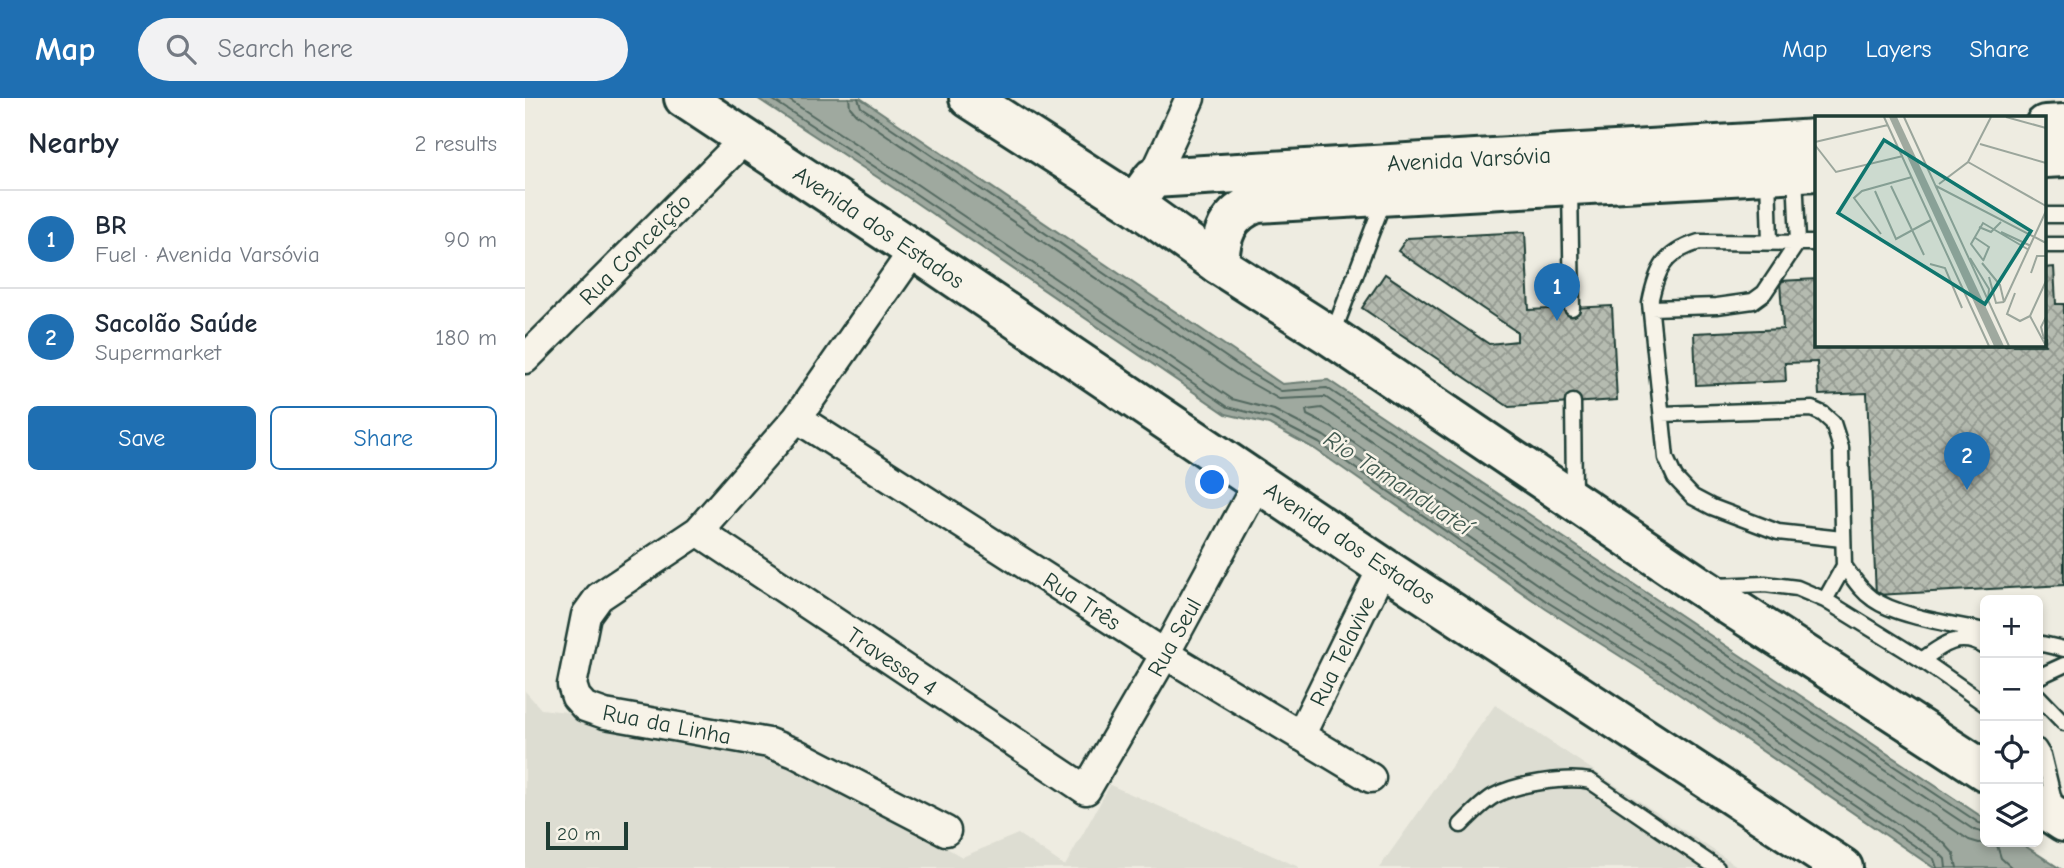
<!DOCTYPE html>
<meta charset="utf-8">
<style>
:root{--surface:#fff;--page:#f2f2f3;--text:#1f2937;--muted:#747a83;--line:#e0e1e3;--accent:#1f6fb2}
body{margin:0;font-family:"Comic Neue",sans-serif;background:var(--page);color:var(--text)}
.controls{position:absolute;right:21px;bottom:21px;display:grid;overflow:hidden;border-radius:10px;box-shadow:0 4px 10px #0003}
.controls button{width:63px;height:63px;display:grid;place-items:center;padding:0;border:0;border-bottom:2px solid var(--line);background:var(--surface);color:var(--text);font:35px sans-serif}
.scale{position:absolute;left:21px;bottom:18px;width:82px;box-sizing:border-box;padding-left:7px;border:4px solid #1f3d34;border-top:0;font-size:19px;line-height:24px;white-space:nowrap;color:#1f3d34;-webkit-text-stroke:5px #f7f3e8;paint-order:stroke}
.you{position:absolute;left:688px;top:385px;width:24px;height:24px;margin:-18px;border:5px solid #fff;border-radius:50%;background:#1a73e8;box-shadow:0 0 0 10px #1a73e833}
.badge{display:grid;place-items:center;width:46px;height:46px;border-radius:50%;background:var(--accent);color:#fff;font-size:23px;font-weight:700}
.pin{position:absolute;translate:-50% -58px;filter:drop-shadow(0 2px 4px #0008)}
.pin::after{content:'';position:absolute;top:37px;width:24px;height:21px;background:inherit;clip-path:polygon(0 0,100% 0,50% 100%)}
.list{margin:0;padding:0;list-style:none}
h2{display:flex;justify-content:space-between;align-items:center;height:91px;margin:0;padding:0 28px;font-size:30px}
h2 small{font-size:23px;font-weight:400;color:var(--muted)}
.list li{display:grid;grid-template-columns:46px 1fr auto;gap:21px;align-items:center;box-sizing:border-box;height:98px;padding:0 28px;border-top:2px solid var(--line)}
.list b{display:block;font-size:26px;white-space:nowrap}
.list p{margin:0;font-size:23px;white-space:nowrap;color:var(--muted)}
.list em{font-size:23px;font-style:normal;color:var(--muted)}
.actions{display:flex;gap:14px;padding:21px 28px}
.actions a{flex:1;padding:16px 0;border:2px solid var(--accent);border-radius:10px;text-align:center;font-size:24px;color:var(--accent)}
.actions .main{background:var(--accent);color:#fff}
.icon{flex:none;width:38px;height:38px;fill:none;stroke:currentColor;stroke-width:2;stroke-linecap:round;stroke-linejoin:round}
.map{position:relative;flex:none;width:1539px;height:770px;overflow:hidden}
header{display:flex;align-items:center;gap:42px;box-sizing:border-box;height:98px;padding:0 35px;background:var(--accent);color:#fff}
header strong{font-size:33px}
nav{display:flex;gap:38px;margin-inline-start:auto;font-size:24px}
.search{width:490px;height:63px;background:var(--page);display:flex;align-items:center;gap:18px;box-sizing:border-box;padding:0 24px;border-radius:38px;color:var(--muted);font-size:26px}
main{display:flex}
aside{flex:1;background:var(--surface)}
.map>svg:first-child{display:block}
</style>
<header>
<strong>Map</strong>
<div class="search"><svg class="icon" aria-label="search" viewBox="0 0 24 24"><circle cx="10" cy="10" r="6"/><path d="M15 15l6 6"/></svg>Search here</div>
<nav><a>Map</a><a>Layers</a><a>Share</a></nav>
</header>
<main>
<aside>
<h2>Nearby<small>2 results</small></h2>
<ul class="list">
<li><span class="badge">1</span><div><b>BR</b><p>Fuel · Avenida Varsóvia</p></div><em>90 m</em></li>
<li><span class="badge">2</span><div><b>Sacolão Saúde</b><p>Supermarket</p></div><em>180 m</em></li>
</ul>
<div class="actions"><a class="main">Save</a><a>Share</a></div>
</aside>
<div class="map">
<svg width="1539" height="770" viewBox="0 0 1539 770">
<defs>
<pattern id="building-cross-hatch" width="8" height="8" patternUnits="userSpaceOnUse" patternTransform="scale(1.75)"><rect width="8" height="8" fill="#b5bbb0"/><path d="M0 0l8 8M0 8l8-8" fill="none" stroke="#939990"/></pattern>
</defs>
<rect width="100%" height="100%" fill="#eeece1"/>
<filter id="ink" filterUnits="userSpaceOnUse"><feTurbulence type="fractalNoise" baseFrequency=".0143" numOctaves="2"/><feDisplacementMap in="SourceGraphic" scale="14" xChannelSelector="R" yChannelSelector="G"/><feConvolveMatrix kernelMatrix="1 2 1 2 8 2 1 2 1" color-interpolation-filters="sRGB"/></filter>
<g filter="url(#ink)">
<path fill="#ddddd2" d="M0 593 16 611 225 635 437 759 493 736 540 768 585 687 776 770H0Z
M970 607 1215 770H854Z"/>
<path fill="#9fa99f" stroke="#6c7e74" stroke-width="2" d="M232 0H335L757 286 803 282 1460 721V744H1494L1534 770H1409L1136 584 1021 511 790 351 744 326 701 316 381 98Z"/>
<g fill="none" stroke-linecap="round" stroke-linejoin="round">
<path stroke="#52685f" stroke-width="2" d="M245 0 385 92 703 309 746 320 794 345 1024 505 1140 578 1409 761 1412 770
M261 0 390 85 707 301 749 312 799 338 1029 498 1145 570 1413 754 1420 761 1421 770
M324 0 325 9 331 16 715 279 754 301 800 299 1449 732 1460 735
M333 0 336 9 720 272 756 293 802 290 1454 725 1460 726
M1432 770 1429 756 1419 745 1151 562 1035 489 806 329 782 317 781 312 797 310 1444 742 1454 745 1471 744 1476 760 1487 770"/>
</g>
<path fill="url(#building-cross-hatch)" stroke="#1f3d34" stroke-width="2" d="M1000 134 1004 212 1087 208 1092 302 984 309 837 210 860 176 964 246 992 243V234L873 153 882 140Z
M1529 169 1531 206H1539V487L1351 497 1342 295 1294 297 1292 264 1260 265 1261 283 1171 287 1169 235 1258 231 1255 183 1292 181V247H1520V170Z"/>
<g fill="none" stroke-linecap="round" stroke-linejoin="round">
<g stroke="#1f3d34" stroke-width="19">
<path id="lane" d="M1243 78 1245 144
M1045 89 1047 210
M1520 117H1539
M1292 145 1174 144C1139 155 1132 170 1125 205L1141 360 1150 380 1168 399 1187 409 1253 434 1317 441
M1520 147H1539
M1126 210 1192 208 1228 203 1239 195 1273 144 1270 75
M807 238 860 99
M1048 304 1049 396
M1137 316 1287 311 1298 316 1308 325 1316 350 1319 468 1300 502
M1319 468C1328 480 1336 493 1348 501 1373 519 1429 526 1460 533
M1191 488 1240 486 1272 490 1300 502 1397 562 1460 606
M1513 545 1539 551
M1397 562C1417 547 1435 533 1460 549
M1513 579 1539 567
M1513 598 1539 625
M1513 649 1518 657 1531 710
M936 727C946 717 957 705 969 698 990 686 1041 678 1065 683L1192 770"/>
</g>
<g stroke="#1f3d34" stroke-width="33">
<path id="street" d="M628 80 665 0
M389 152 272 320 173 433 74 499 61 517 47 587 51 599 60 609 80 616 244 645 270 655 421 733
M0 261 221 40
M272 320 640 556 846 680
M173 433 561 692 640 556 733 384
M775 638 858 469"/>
</g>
<g stroke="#1f3d34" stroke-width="44">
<path id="secondary" d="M1520 27 1539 26
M1520 60 1539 59
M609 106 628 80 1292 41
M694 167C695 138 702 115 732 105L1292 73"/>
</g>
<g stroke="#1f3d34" stroke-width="44">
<path id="highway" d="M159 0 389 152 858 469 1318 770
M444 0 609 106 694 167 807 239 1176 489 1460 673
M1513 707 1539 724"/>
</g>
<use href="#lane" stroke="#f7f3e8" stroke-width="14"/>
<use href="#street" stroke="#f7f3e8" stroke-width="28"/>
<use href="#secondary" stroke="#f7f3e8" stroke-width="38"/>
<use href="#highway" stroke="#f7f3e8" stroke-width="38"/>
</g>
</g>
<g text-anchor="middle" stroke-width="5" stroke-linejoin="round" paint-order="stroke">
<g font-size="23" fill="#1f3d34" stroke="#f7f3e8">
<text transform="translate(944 61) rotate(-3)" y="8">Avenida Varsóvia</text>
<text transform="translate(354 129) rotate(34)" y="8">Avenida dos Estados</text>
<text transform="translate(110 151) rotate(-45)" y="8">Rua Conceição</text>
<text transform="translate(825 445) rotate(34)" y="8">Avenida dos Estados</text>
<text transform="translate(557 503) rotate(33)" y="8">Rua Três</text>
<text transform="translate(649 539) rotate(-61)" y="8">Rua Seul</text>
<text transform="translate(817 553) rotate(-64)" y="8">Rua Telavive</text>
<text transform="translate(367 563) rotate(34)" y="8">Travessa 4</text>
<text transform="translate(142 626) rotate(11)" y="8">Rua da Linha</text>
</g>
<g font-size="24" font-style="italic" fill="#3f584f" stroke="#f7f3e8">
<text transform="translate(873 385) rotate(33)" y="8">Rio Tamanduateí</text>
</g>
</g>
<g transform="translate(1290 18)">
<rect width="231" height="231" fill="#eeece1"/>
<path d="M74 1H82L189 230H179Z" fill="#9fa99f"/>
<path fill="none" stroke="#9ba69c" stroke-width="2" d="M69 1 174 230M89 1 194 230M191 1 231 12M0 26 73 9M165 28 231 47M0 29 21 56 88 40M153 46 231 90M124 68 153 46 176 1M76 70 109 139M121 70 231 127M60 75 81 123 116 104M164 111 176 116 186 106M186 116 216 130M66 118 39 82 47 75 97 61M159 121 174 131 168 145M155 142 174 173 173 183M168 144 156 128 168 107 214 134M167 147 185 169 189 186M115 148 130 152 147 192M216 157 222 140H231M174 161 181 187 189 186M200 177 192 198 205 205 215 200M189 186 231 95M229 223 226 211 231 201M231 230 215 200 231 165"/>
<path fill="#0f766e" fill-opacity="0.15" stroke="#0f766e" stroke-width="3.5" d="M69 24 216 115 170 188 23 97Z"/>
<rect width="231" height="231" fill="none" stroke="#1f3d34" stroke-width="3.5"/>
</g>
</svg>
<div class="controls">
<button>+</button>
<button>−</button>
<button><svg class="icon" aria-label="locate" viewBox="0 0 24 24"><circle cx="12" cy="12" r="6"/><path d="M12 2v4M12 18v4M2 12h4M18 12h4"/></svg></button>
<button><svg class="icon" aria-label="layers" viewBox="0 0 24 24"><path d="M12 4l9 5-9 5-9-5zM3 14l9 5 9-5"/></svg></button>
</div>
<div class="scale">20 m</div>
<div class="you"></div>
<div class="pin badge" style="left:1032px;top:223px">1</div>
<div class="pin badge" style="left:1442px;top:392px">2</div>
</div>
</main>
